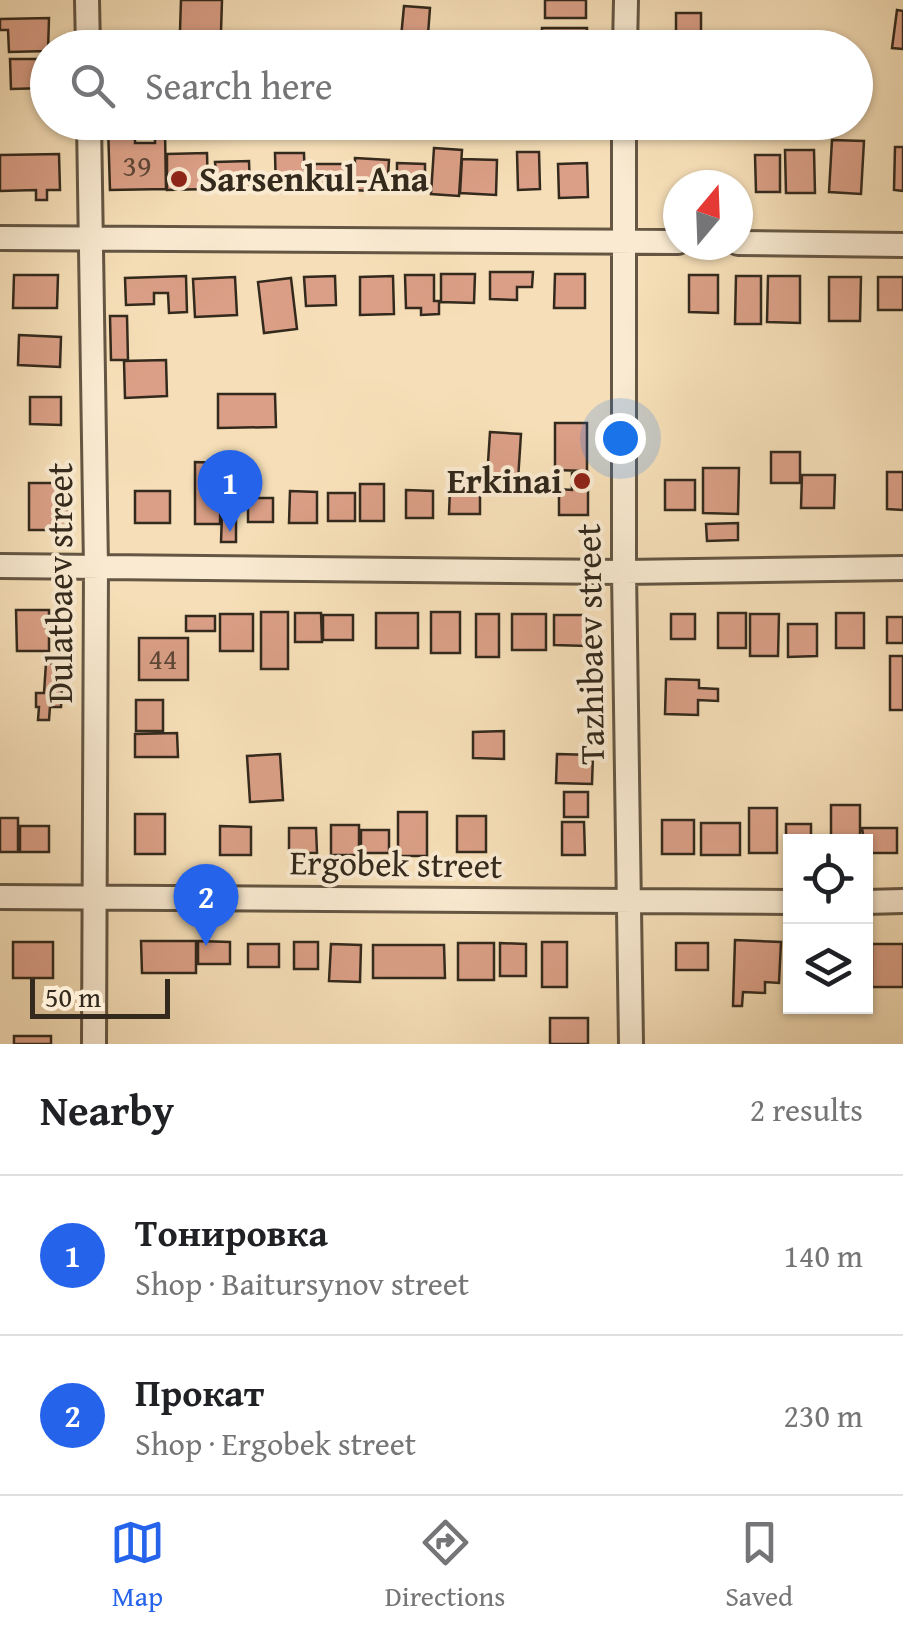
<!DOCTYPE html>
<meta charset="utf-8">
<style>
:root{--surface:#fff;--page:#f6f6f6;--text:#202124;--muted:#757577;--line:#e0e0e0;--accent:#2563eb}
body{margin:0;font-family:"Gentium Book Plus",serif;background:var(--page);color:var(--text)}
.controls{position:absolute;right:30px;bottom:30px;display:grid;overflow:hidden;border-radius:0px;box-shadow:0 2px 8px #0004}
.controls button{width:90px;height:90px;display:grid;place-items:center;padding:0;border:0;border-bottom:2px solid var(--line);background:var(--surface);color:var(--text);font:50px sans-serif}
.compass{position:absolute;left:663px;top:170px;width:90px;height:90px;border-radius:50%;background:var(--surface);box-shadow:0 2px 8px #0004;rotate:19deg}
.scale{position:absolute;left:30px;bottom:25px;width:140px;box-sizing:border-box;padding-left:10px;border:5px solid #33291c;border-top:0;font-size:28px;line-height:35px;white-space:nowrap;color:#33291c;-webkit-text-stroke:8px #f9ead1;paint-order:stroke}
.you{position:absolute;left:620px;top:438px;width:35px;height:35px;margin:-25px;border:8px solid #fff;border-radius:50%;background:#1a73e8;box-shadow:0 0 0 15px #1a73e833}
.badge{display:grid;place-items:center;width:65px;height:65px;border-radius:50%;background:var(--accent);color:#fff;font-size:32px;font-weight:700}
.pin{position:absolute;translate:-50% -82px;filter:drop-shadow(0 2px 5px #0008)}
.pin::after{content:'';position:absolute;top:52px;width:35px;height:30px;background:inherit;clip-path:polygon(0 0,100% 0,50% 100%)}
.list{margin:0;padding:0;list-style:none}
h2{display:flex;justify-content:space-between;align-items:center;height:130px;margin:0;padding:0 40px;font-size:42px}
h2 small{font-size:32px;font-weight:400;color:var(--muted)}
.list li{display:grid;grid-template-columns:65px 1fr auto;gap:30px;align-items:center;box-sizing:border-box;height:160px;padding:0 40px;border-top:2px solid var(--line)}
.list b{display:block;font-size:38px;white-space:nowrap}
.list p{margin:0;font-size:32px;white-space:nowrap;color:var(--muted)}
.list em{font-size:32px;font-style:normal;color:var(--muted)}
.icon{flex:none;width:55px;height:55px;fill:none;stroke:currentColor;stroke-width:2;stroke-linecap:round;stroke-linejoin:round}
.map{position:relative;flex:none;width:903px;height:1044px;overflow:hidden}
.search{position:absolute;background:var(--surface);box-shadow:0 2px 8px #0004;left:30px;right:30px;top:30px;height:110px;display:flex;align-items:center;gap:25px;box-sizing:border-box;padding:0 35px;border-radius:55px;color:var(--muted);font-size:38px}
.sheet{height:450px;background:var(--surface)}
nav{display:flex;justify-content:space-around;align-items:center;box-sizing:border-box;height:140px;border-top:2px solid var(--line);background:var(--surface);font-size:28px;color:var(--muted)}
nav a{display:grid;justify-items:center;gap:5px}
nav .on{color:var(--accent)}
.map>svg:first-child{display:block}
</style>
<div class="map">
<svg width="903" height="1044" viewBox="0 0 903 1044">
<rect width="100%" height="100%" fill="#f6dfb8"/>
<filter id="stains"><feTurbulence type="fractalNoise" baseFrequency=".002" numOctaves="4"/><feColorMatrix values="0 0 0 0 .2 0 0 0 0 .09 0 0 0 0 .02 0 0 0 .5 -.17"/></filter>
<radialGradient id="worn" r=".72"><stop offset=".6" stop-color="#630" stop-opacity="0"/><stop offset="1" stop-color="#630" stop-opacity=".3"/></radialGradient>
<path fill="#da9f86" stroke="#33291c" stroke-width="2.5" d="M181 0H222L221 32 180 31Z
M545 0H586V18H545Z
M404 6 430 8 427 48H400Z
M897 10 903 11V49L892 48Z
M676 13H701V48H676Z
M49 18 48 51 9 52 8 30H0V19Z
M542 28H587V48H541Z
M10 59H48V88L11 89Z
M563 122H589V137H564Z
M108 126H135V143H155V132H165L166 189 110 190Z
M832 140 864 141 861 194 829 192Z
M895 147H903V191L894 190Z
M434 148 462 150 459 196 431 194Z
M785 150H814L815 193H786Z
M517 152H539L540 189 518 190Z
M207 153 208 189 167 190V154Z
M275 153H304L305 192 276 193Z
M59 154 60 190H47V200H36V190L0 191V155Z
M755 155H780V192H756Z
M355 158 389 160 387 192 354 190Z
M462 159 497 160 496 195 460 193Z
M249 161 250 189 217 191 215 162Z
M397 163 425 164V192H397Z
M587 163 588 197 559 198 558 164Z
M314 164H349V192H314Z
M490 272H533L532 287H517V300L490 299Z
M441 274H475L474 303 441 302Z
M555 274H585V308H554Z
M14 275H58L57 308H13Z
M405 275H434V301H439V314L421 315V308H406Z
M689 275H718V313L689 312Z
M186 276 187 312 169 313 168 293H154V304L126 305 125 278Z
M335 276 336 305 306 306 304 277Z
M393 276 394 314 360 315V277Z
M736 276H761V324H735Z
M768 276H800V323L767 322Z
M235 277 237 315 195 317 193 279Z
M829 277H861L860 321H829Z
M878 277H903V310H878Z
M291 278 297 329 264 333 258 282Z
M110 316H127L128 360H111Z
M19 335 61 337 60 367 18 365Z
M166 360 167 396 125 398 124 361Z
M218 394H275L276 427 218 428Z
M30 397H61V425L30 424Z
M555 423H587V471L555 470Z
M490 432 521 434 518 480 487 478Z
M771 452H800V483H771Z
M195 462 221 463 220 524H195Z
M703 468H739L738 514 703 513Z
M572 471 588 472V515H559V489L572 490Z
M887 472H903V510L887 509Z
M802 475H835L834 508H801Z
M665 480H695V510H665Z
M29 483H68V530H29Z
M360 484H384V521H360Z
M450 489 480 490V514H449Z
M406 490 433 491V518H406Z
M135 491H170V523H135Z
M290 491 317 492V523H289Z
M328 493H355V521H328Z
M248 498H273V522H248Z
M222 514H236V542H221Z
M738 523V540L707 541 706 524Z
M16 610H49V651H17Z
M261 612H288V669H261Z
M431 612H460V653H431Z
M295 613H321L322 642H295Z
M376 613H418V648H376Z
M718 613H746V648H718Z
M836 613H864V648H836Z
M220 614H253V651H220Z
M476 614H499V657H476Z
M512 614H546V650H512Z
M671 614H695V639H671Z
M750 614H779L778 656H750Z
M323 615H353V640H323Z
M554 615H587V646L554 645Z
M186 616H215V631H186Z
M887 617H903V643H887Z
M788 624H817V656L788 657Z
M139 638H188V680H139Z
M890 656H903V710H890Z
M46 663 63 664 61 707H50L49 720H38L39 707H36V693H44Z
M666 679 699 680V688L718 689V701L698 700V715L665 714Z
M136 700H163V731H136Z
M504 731V759L473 758V732Z
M177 733 178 757H135V734Z
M280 754 283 800 250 802 247 756Z
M557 754 593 755 592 784 556 783Z
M564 792H588V817H564Z
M831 805H860V842H831Z
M749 808H777V853H749Z
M398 812H427V856H398Z
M135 814H165V854H135Z
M457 816H486V852H457Z
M0 818H18V852H0Z
M662 820H694V854H662Z
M562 822H584L585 855H562Z
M701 823H740V855H701Z
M786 824H811V842H790V850H786Z
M331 825H359V855H331Z
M20 826H49V852H20Z
M220 826 251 827V855H220Z
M289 828H316L317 853H289Z
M862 828H897V853H866Z
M361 830H389V853H361Z
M735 940 781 942 779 983 765 982V993L743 992 742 1006H733Z
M141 941H196V973H142Z
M198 941 230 942V964H198Z
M13 942H53V978H13Z
M294 942H318V969H294Z
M542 942H567V987H542Z
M458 943H494V980H458Z
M500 943 526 944V976H500Z
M676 943H708V970H676Z
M248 944H279V967H248Z
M331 944 361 945 360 982 329 981Z
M872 944H903V987H872Z
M373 945H444L445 978H373Z
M550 1018H588V1044H550Z
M14 1036H51V1044H14Z"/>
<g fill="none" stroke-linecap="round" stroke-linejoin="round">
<g stroke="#645643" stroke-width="28">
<path id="minor" d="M87 0 88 48
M625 48 626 0
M89 122 96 567 94 1044
M624 122V572L631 1044
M0 238 678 242
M738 243 903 245
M0 566 624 572 903 568
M0 897 790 902
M866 902 903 901"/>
</g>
<use href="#minor" stroke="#f9ead1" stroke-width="22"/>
</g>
<g fill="#8f2418" stroke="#f9ead1" stroke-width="4">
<circle cx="179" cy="179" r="10"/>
<circle cx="582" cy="481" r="10"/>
</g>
<g text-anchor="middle" stroke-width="8" stroke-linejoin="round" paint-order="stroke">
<g font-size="30" fill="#5d4636">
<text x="137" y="176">39</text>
<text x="163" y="669">44</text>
</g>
<g font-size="35" font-weight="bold" fill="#33291c" stroke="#f9ead1" text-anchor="start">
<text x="199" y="191">Sarsenkul-Ana</text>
<text x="562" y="493" text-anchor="end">Erkinai</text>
</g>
<g font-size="35" fill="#33291c" stroke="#f9ead1">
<text transform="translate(60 583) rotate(-90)" y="12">Dulatbaev street</text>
<text transform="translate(590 644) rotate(-91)" y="12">Tazhibaev street</text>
<text transform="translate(396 864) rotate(1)" y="12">Ergobek street</text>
</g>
</g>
<rect width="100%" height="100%" filter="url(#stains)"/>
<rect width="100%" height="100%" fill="url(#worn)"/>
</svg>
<div class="controls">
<button><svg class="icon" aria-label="locate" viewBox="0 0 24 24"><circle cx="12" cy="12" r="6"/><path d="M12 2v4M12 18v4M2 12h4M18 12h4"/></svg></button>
<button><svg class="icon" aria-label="layers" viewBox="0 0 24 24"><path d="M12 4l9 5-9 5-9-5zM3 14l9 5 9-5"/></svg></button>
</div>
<svg class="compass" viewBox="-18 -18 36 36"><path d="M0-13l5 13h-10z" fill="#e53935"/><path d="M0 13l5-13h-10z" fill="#757577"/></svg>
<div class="scale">50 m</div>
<div class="you"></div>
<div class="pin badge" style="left:230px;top:532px">1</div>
<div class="pin badge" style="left:206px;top:946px">2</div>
<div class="search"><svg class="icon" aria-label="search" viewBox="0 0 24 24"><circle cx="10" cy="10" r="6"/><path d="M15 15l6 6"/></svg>Search here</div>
</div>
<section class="sheet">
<h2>Nearby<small>2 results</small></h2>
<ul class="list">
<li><span class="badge">1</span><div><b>Тонировка</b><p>Shop · Baitursynov street</p></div><em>140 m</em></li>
<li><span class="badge">2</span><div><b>Прокат</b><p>Shop · Ergobek street</p></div><em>230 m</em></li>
</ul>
</section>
<nav>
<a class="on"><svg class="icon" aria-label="map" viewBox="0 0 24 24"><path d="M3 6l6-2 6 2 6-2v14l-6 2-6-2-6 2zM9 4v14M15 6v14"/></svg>Map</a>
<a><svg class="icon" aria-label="directions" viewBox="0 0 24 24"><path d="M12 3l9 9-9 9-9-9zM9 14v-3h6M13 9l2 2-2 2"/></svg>Directions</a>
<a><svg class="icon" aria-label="saved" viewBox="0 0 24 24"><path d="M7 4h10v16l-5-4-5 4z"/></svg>Saved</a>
</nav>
